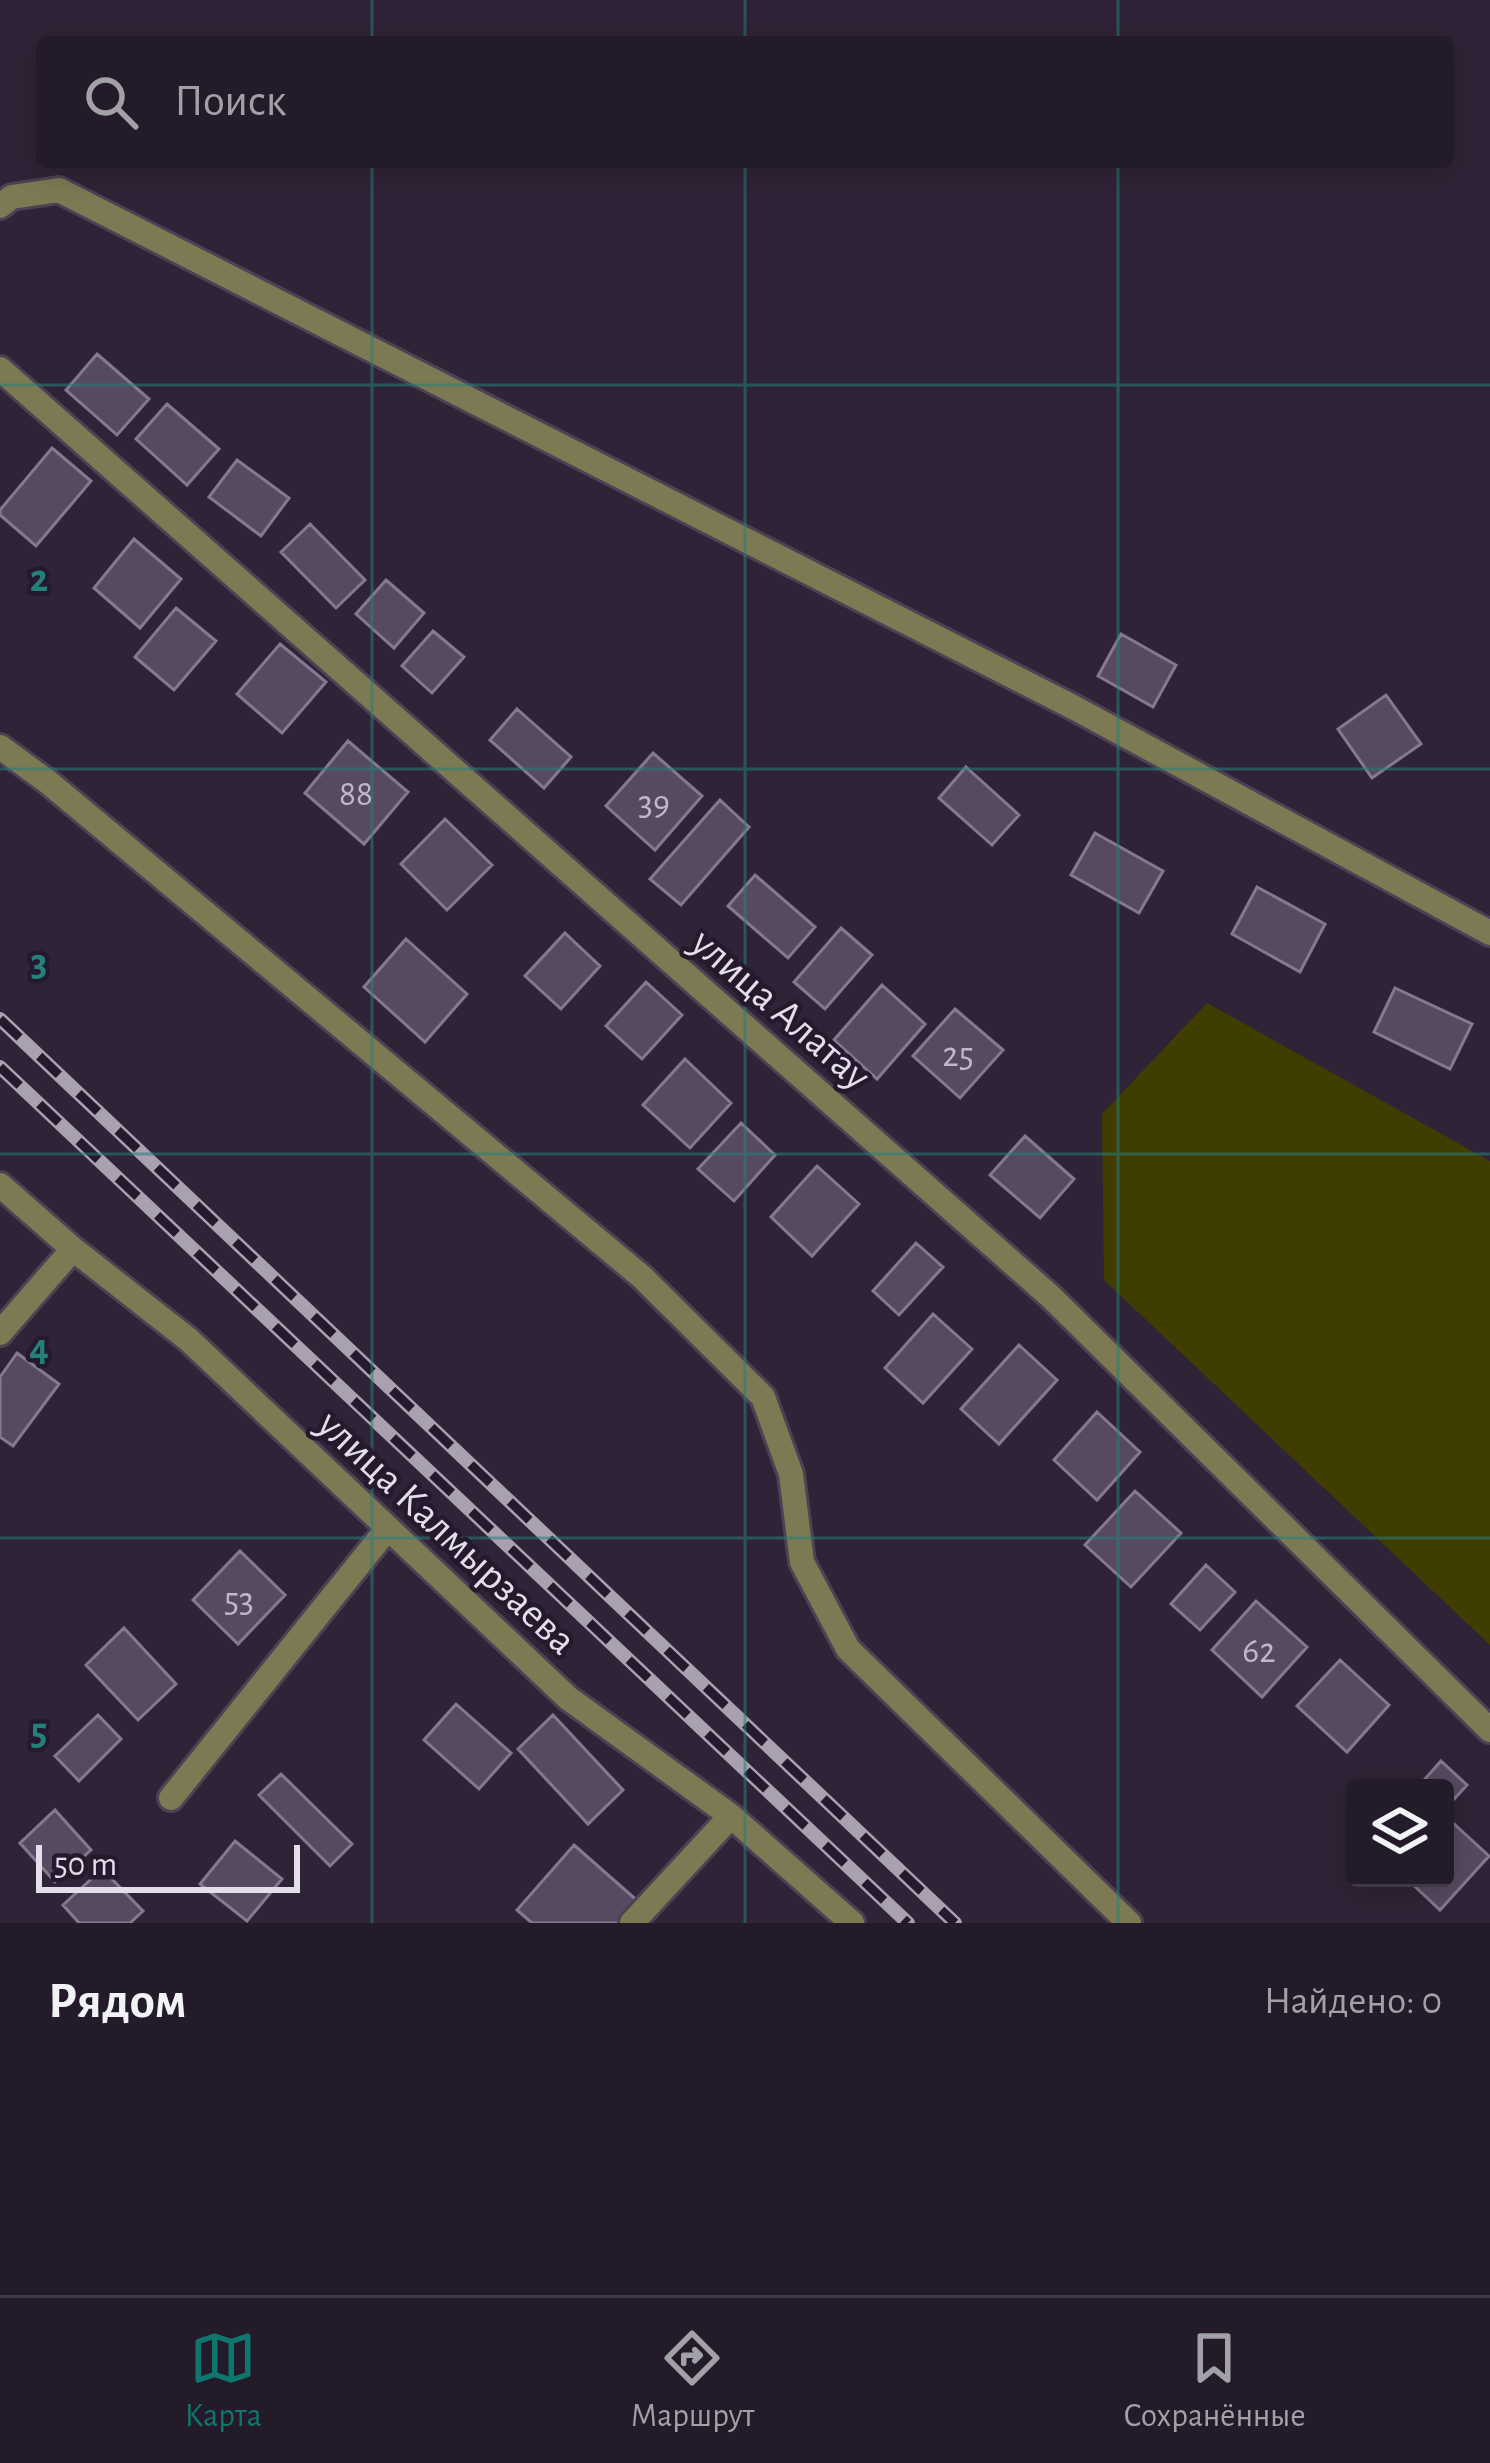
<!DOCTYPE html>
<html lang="ru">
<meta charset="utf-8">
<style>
:root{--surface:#231b29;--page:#2f2835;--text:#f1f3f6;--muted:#a3a1a8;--line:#403946;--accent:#0f766e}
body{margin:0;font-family:"Alegreya Sans",sans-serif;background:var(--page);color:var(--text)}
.controls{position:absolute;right:36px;bottom:36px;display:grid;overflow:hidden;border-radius:12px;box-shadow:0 6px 30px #0003}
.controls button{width:108px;height:108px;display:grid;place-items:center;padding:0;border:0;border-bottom:3px solid var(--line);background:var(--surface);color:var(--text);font:60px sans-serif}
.scale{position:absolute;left:36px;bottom:30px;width:264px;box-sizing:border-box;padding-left:12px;border:6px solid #e4ddea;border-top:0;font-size:33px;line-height:42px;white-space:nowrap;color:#e4ddea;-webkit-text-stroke:9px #251a2d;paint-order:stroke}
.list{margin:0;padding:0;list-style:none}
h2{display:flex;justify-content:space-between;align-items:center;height:156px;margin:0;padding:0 48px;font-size:51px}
h2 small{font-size:39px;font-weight:400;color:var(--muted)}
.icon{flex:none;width:66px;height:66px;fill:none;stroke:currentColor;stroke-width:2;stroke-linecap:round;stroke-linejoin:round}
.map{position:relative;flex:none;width:1490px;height:1923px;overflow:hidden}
.search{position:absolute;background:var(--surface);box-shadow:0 6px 30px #0003;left:36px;right:36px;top:36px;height:132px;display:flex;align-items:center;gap:30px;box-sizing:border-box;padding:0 42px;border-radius:12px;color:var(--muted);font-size:45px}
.sheet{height:372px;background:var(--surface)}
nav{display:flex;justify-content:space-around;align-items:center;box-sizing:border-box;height:168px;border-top:3px solid var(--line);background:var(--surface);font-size:33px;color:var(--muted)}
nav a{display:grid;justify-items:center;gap:6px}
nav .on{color:var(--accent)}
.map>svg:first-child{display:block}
</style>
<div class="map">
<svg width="1490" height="1923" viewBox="0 0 1490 1923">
<rect width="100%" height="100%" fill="#2f2437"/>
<path fill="#413d00" d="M1207 1003 1490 1161V1645L1104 1280 1102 1114Z"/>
<path fill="#564a60" stroke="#857890" stroke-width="3" d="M97 354 149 399 117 435 66 390Z
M167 404 219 449 187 485 136 439Z
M52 448 91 481 36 546 0 515V510Z
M237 460 289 498 261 536 209 497Z
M310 524 365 580 336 608 281 552Z
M134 539 181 579 140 628 94 588Z
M386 580 424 613 394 648 356 614Z
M176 608 216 641 174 690 135 657Z
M433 631 464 657 432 693 402 666Z
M1121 634 1176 665 1153 707 1098 676Z
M280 644 326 682 282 733 237 694Z
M1386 695 1421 744 1372 778 1338 729Z
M517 709 571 757 544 788 490 740Z
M348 741 408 792 364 844 305 793Z
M653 753 702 796 655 850 606 806Z
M966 767 1019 815 992 845 939 798Z
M720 800 749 827 681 905 650 879Z
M445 819 492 865 447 910 401 864Z
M1095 833 1163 871 1139 913 1071 875Z
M755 875 815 927 788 958 728 906Z
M1257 887 1325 924 1300 972 1232 934Z
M841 928 872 955 825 1009 794 982Z
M565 933 600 966 561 1009 525 976Z
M406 939 467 994 425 1042 364 987Z
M646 982 682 1015 642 1059 606 1026Z
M882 985 925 1024 877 1079 834 1040Z
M1395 988 1472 1024 1450 1069 1374 1032Z
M955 1009 1003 1050 960 1098 913 1056Z
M685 1059 731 1103 690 1148 643 1105Z
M741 1123 775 1155 734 1201 698 1169Z
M1025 1136 1074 1179 1040 1218 990 1175Z
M817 1166 859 1204 812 1256 771 1217Z
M916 1243 943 1267 899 1315 873 1291Z
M933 1314 972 1349 923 1403 885 1368Z
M1019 1345 1057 1380 999 1444 961 1409Z
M17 1353 59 1384 13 1446 0 1437V1377Z
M1097 1412 1140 1452 1097 1500 1054 1460Z
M1135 1491 1181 1533 1131 1587 1085 1545Z
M240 1551 285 1595 238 1644 193 1600Z
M1206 1565 1235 1592 1200 1630 1171 1604Z
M1256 1601 1307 1647 1262 1697 1212 1650Z
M124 1628 176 1684 138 1720 86 1665Z
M1340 1660 1389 1705 1347 1752 1297 1706Z
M456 1704 511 1753 479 1789 424 1740Z
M98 1715 121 1739 79 1781 55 1756Z
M553 1715 623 1790 588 1824 518 1749Z
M1441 1761 1467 1785 1445 1809V1788H1417Z
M281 1774 352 1844 330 1866 259 1795Z
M55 1810 91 1850 55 1882 20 1843Z
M1452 1822 1489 1856 1440 1910 1406 1878H1445V1830Z
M235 1841 282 1879 247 1921 200 1884Z
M574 1845 641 1904 624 1923H532L517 1910Z
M102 1869 143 1911 130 1923H79L63 1905Z"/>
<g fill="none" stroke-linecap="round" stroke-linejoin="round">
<g stroke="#4c4254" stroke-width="30">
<path id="street" d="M0 206 12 197 59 190 1073 707 1490 933
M0 369 1051 1297 1490 1730
M0 747 48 782 642 1277 763 1397 791 1474 802 1562 848 1649 1129 1923
M0 1185 73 1249 189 1340 568 1698 731 1816 852 1923
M0 1333 73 1249
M171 1798 388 1528
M632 1923 731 1816"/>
</g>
<use href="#street" stroke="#7c7a52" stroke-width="24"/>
<g stroke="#aaa1b0" stroke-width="14">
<path id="rail" d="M0 1019 955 1923
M0 1067 908 1923"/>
</g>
<use href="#rail" stroke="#251a2d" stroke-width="9" stroke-dasharray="27" stroke-linecap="butt"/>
</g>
<path fill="none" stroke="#24807a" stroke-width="3" stroke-opacity="0.55" d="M372 0V42M745 0V42M1118 0V42M372 162V1923M745 162V1923M1118 162V1923M0 385H1490M0 769H1490M0 1154H1490M0 1538H1490"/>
<g text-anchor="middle" stroke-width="9" stroke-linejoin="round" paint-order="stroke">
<g font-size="36" fill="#c0b8c8">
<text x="356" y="805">88</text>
<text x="654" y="814">39</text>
<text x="958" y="1066">25</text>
<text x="239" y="1611">53</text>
<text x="1259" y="1662">62</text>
</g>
<g font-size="42" fill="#e4ddea" stroke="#251a2d">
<text transform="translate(782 1008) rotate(41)" y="15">улица Алатау</text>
<text transform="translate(448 1531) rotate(43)" y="15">улица Калмырзаева</text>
</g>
</g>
<g font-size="39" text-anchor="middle" font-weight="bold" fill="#24807a" stroke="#251a2d" stroke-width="9" stroke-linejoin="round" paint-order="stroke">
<text x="39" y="591">2</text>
<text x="39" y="975">3</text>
<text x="39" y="1360">4</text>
<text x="39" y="1744">5</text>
</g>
</svg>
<div class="controls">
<button><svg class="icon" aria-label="layers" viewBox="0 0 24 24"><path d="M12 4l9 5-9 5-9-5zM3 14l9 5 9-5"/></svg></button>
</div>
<div class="scale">50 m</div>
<div class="search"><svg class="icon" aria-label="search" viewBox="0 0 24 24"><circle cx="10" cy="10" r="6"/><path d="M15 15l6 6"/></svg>Поиск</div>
</div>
<section class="sheet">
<h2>Рядом<small>Найдено: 0</small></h2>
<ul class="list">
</ul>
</section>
<nav>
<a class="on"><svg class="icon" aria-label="map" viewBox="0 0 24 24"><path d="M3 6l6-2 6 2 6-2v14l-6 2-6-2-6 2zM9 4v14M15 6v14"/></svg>Карта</a>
<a><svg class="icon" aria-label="directions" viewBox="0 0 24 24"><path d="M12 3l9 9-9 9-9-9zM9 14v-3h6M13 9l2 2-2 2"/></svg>Маршрут</a>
<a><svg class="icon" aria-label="saved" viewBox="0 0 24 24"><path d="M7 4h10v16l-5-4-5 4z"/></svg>Сохранённые</a>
</nav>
